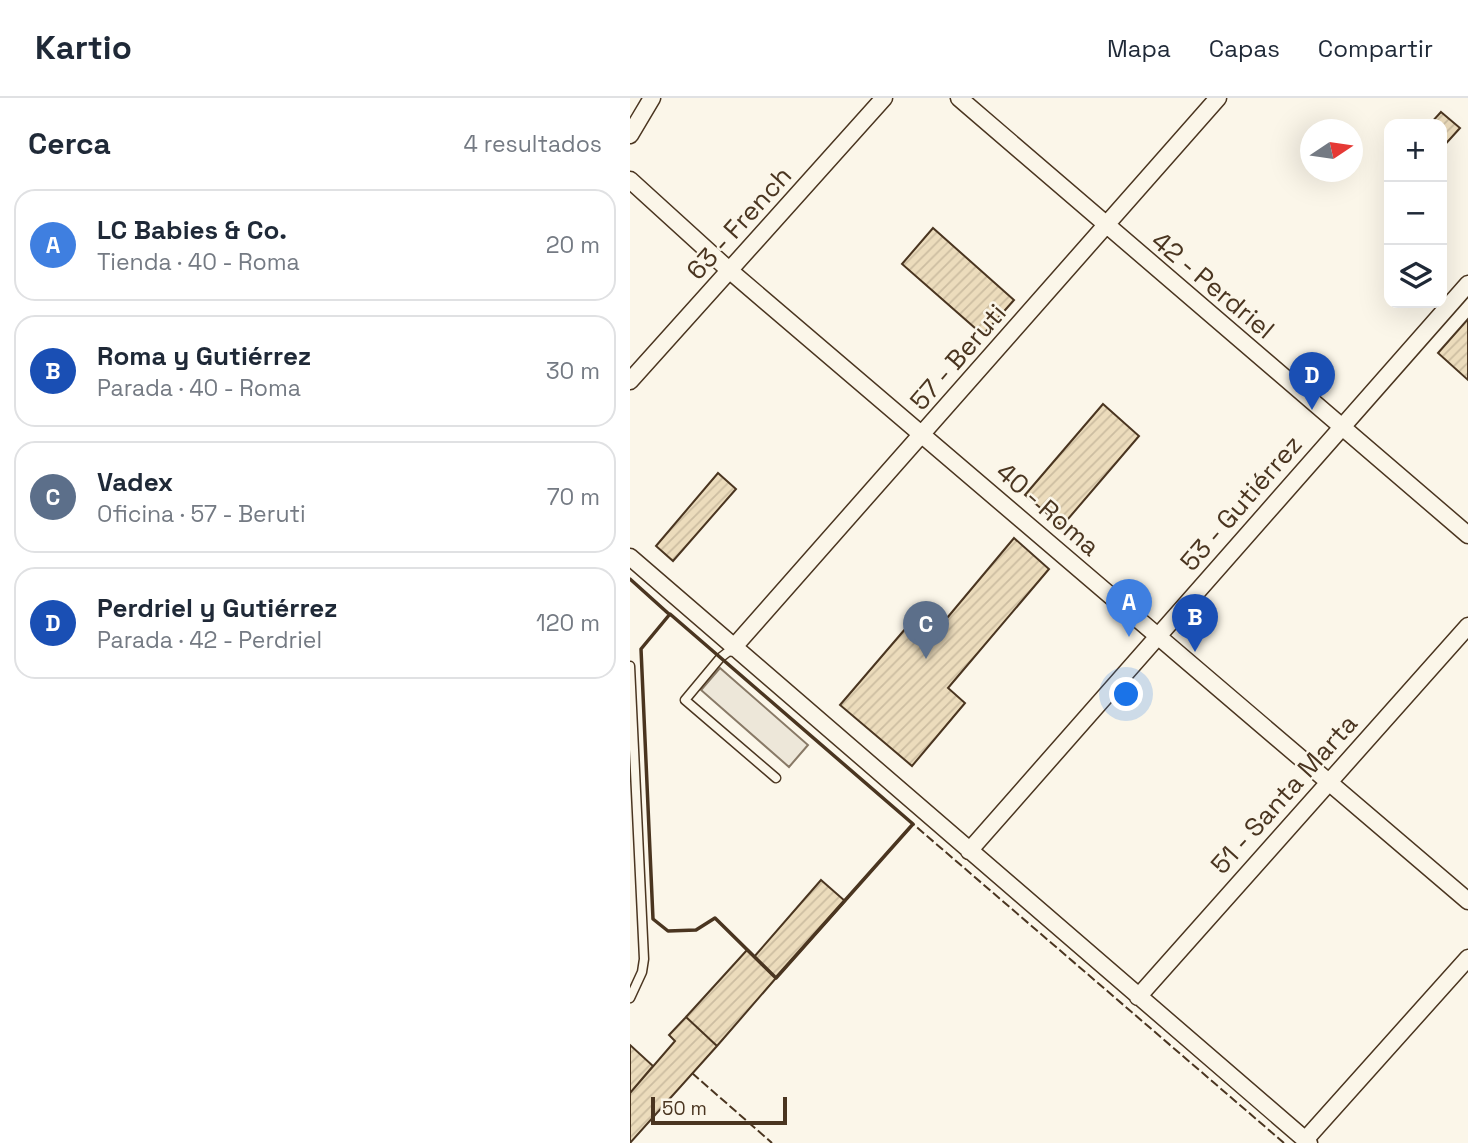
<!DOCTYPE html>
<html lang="es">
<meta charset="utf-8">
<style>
:root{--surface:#fff;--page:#f6f6f7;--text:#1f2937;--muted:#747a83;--line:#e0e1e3;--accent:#0f766e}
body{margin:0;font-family:"Space Grotesk",sans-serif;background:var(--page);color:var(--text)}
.controls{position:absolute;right:21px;top:21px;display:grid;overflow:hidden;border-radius:14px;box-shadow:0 7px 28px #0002}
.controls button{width:63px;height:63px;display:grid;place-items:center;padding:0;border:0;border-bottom:2px solid var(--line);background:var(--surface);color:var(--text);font:35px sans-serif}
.compass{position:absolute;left:670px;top:21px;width:63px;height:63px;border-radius:50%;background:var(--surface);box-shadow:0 7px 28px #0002;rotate:77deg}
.scale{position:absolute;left:21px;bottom:18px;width:136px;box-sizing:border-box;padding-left:7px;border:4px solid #4a3520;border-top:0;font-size:19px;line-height:24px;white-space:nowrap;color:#4a3520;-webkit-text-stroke:5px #fbf6e9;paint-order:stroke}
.you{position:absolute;left:497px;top:597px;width:24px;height:24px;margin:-18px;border:5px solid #fff;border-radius:50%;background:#1a73e8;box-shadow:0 0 0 10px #1a73e833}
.badge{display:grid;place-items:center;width:46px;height:46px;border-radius:50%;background:var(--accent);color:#fff;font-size:23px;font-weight:700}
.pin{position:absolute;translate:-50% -58px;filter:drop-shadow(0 2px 4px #0008)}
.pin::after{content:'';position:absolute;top:37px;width:24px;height:21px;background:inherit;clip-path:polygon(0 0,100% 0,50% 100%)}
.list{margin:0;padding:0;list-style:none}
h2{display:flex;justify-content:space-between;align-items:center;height:91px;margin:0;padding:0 28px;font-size:30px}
h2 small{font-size:23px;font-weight:400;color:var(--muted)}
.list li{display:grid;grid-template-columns:46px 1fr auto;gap:21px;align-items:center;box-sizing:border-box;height:112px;margin:0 14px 14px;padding:0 14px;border:2px solid var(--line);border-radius:21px}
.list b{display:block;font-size:26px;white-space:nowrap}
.list p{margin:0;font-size:23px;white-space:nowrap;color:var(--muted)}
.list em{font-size:23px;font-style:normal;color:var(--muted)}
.icon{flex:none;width:38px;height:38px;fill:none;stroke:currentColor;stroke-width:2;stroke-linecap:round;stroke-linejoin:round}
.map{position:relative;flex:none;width:838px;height:1045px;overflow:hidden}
header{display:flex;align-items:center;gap:42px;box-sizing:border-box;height:98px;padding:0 35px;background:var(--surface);border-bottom:2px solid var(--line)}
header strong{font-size:33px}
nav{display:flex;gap:38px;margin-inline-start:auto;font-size:24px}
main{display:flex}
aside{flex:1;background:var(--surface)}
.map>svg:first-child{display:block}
</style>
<header>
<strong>Kartio</strong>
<nav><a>Mapa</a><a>Capas</a><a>Compartir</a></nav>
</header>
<main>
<aside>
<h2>Cerca<small>4 resultados</small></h2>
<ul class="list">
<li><span class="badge" style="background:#3f7fe0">A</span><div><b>LC Babies &amp; Co.</b><p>Tienda · 40 - Roma</p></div><em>20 m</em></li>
<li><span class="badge" style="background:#1a4fb4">B</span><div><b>Roma y Gutiérrez</b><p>Parada · 40 - Roma</p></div><em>30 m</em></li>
<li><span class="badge" style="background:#5c6f8a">C</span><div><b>Vadex</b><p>Oficina · 57 - Beruti</p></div><em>70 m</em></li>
<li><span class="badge" style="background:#1a4fb4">D</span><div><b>Perdriel y Gutiérrez</b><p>Parada · 42 - Perdriel</p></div><em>120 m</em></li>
</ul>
</aside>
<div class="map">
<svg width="838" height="1045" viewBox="0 0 838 1045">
<defs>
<pattern id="building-hatch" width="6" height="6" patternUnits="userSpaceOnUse" patternTransform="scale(1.75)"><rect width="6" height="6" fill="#ecdcbc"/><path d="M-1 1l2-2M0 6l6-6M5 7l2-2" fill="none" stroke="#ccbda1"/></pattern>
</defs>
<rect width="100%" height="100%" fill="#fbf6e9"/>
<path fill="#ede7d9" stroke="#887966" stroke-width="2" d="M90 570 178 647 159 669 71 592Z"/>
<path fill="url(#building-hatch)" stroke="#4a3520" stroke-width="2" d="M811 14 830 30 812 50V26H800Z
M303 130 384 202 353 237 272 166Z
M838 221V282L808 255Z
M473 306 509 338 432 428 395 397Z
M88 375 106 391 43 463 26 448Z
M384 440 419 471 318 590 335 605 282 668 210 607 288 516 307 532Z
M191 782 215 803 146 880 124 859Z
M117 852 146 880 87 948 56 919Z
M56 919 87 948 0 1045V995L45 943 39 937Z
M0 947 23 968 0 995Z"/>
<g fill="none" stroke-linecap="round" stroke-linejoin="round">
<g stroke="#4a3520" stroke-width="11">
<path id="service" d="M103 550 90 560 55 602 146 680
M0 568 14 861 12 874 0 900"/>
</g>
<g stroke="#4a3520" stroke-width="19">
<path id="minor" d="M329 0 838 437
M0 37 22 0
M0 82 99 172 838 803
M0 283 254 0
M0 459 679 1045
M103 550 588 0
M339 753 838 186
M508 899 838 528
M675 1042 838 860"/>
</g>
<use href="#service" stroke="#fbf6e9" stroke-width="8"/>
<use href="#minor" stroke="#fbf6e9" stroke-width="16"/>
<path stroke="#4a3520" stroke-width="2" stroke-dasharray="9 3.5" stroke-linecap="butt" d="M212 806 283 726 654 1045
M62 975 142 1045"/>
<path stroke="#4a3520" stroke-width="3.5" d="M0 481 40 517
M40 516 283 726 146 880 85 820 66 832 38 833 23 821 11 551Z"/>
</g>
<g text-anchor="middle" stroke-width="5" stroke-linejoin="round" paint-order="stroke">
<g font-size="26" fill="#4a3520" stroke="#fbf6e9">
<text transform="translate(109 125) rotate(-48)" y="9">63 - French</text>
<text transform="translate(583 187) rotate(40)" y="9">42 - Perdriel</text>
<text transform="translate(328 259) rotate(-49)" y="9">57 - Beruti</text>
<text transform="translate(611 405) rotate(-49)" y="9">53 - Gutiérrez</text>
<text transform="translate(418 411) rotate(41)" y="9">40 - Roma</text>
<text transform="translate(654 696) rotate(-48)" y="9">51 - Santa Marta</text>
</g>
</g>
</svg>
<div class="controls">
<button>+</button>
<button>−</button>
<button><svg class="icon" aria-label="layers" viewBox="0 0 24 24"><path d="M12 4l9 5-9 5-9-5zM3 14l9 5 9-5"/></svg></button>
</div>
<svg class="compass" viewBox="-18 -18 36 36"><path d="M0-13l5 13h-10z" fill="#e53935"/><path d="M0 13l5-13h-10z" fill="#747a83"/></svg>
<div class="scale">50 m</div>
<div class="you"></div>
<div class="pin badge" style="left:499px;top:539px;background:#3f7fe0">A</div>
<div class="pin badge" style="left:565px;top:554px;background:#1a4fb4">B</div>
<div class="pin badge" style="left:296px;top:561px;background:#5c6f8a">C</div>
<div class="pin badge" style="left:682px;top:312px;background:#1a4fb4">D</div>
</div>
</main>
